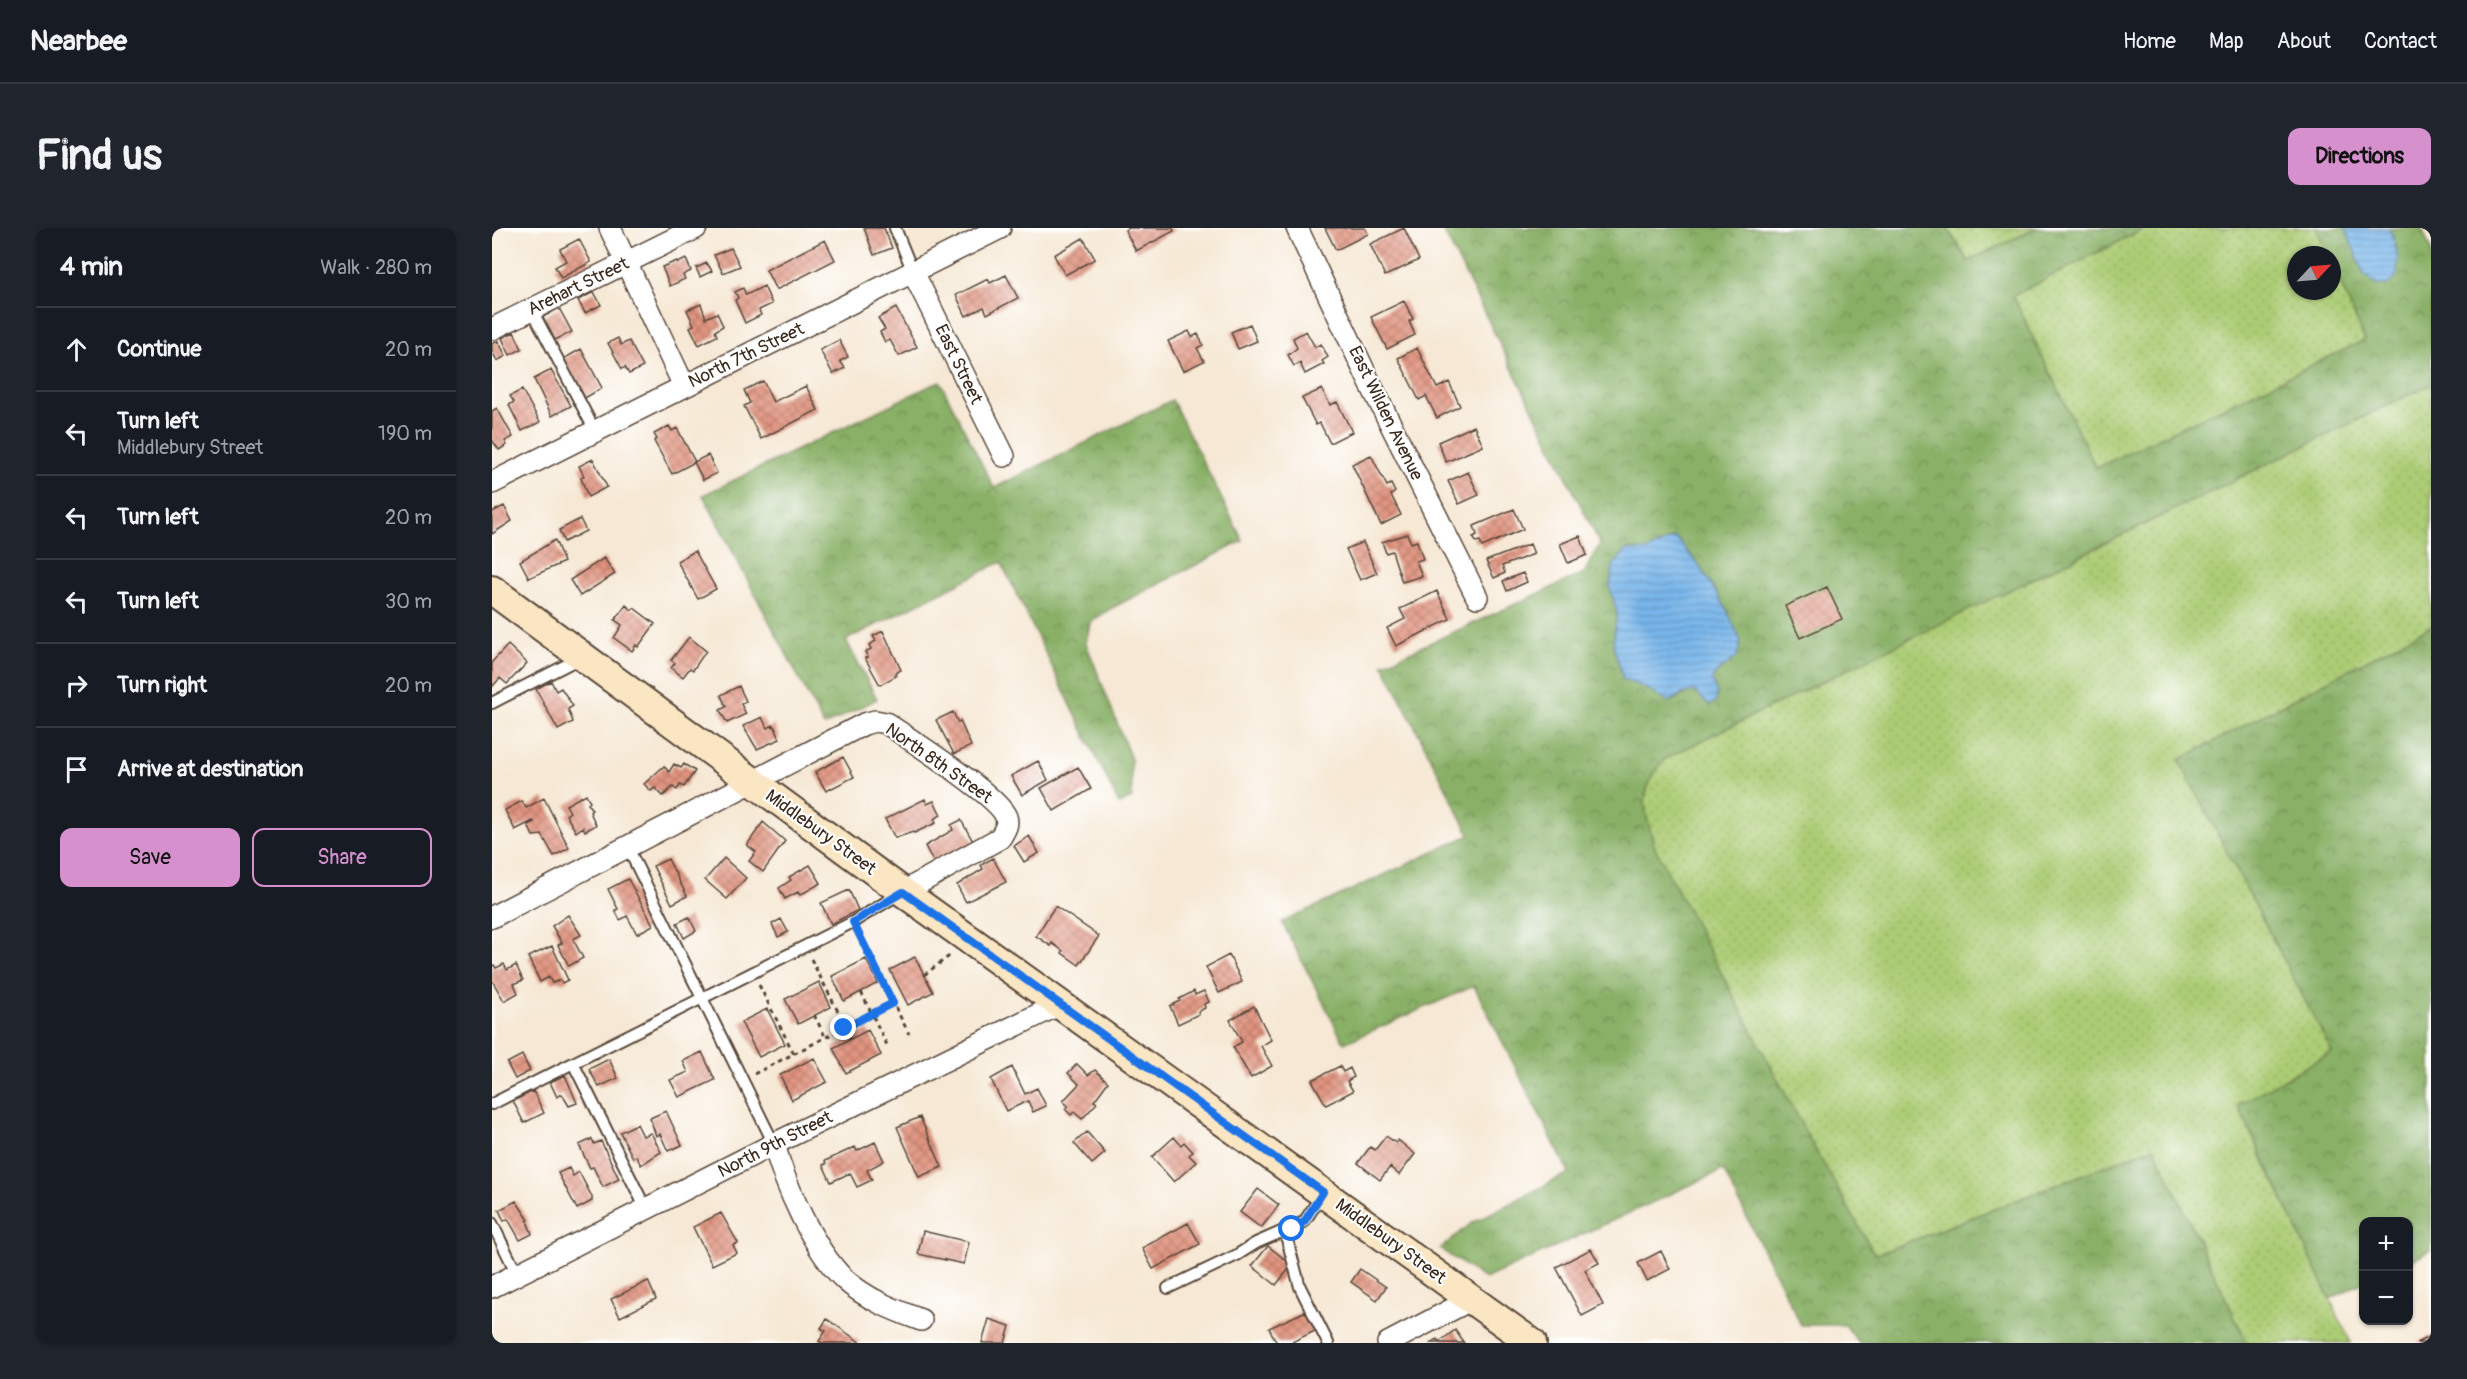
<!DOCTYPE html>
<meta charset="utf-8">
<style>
:root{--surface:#171b24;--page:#20242c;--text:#f1f3f6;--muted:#9ea1a6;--line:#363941;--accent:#d690ce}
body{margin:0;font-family:Pangolin,sans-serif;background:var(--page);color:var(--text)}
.controls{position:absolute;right:18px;bottom:18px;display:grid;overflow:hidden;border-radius:12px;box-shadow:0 2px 4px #0004}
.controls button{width:54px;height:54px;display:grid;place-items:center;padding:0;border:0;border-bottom:2px solid var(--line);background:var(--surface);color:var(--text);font:30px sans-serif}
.compass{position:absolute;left:1795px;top:18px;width:54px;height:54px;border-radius:50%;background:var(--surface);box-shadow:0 2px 4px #0004;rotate:64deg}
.stop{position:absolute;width:18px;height:18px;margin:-14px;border:4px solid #1a73e8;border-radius:50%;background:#fff}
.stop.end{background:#1a73e8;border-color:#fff;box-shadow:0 2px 6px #0008}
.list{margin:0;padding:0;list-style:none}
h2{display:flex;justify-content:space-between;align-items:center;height:78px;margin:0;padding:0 24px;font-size:26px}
h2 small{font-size:20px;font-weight:400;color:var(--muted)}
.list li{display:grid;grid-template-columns:39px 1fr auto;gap:18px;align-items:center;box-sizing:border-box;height:84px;padding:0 24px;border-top:2px solid var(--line)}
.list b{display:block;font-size:22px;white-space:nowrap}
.list p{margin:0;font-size:20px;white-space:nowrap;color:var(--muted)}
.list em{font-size:20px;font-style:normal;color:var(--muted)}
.actions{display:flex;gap:12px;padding:18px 24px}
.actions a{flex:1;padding:14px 0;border:2px solid var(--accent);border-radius:12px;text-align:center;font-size:21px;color:var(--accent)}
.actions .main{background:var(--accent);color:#111}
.icon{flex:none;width:33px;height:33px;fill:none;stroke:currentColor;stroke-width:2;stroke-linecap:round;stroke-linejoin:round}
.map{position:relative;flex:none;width:1939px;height:1115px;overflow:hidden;border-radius:12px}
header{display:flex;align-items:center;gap:36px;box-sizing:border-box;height:84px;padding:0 30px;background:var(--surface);border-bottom:2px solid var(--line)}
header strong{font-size:28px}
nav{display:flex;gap:33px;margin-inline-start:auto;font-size:21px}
.intro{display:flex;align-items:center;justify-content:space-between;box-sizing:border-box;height:144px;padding:0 36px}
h1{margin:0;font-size:42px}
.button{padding:15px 27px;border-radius:12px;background:var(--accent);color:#111;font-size:21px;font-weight:700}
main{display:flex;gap:36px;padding:0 36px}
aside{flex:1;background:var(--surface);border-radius:12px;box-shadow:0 2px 4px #0004}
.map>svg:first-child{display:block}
</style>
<header>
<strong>Nearbee</strong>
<nav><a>Home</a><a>Map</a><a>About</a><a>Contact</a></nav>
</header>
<div class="intro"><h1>Find us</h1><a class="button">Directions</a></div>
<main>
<aside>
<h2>4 min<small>Walk · 280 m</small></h2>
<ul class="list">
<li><svg class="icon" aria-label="ahead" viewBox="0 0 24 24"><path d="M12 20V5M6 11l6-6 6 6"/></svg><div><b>Continue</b></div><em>20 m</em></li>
<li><svg class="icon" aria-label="left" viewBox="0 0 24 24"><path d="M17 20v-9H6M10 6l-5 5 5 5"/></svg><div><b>Turn left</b><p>Middlebury Street</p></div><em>190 m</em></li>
<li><svg class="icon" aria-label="left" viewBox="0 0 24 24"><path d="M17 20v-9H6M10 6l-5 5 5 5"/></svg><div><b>Turn left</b></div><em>20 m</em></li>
<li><svg class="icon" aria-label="left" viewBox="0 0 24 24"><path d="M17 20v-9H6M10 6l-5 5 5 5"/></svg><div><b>Turn left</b></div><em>30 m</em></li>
<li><svg class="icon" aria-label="right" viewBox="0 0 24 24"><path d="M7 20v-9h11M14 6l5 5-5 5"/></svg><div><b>Turn right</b></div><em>20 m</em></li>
<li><svg class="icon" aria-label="arrive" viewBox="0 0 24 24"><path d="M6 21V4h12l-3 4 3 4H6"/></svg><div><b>Arrive at destination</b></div></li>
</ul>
<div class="actions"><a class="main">Save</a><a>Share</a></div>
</aside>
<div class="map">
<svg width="1939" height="1115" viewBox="0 0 1939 1115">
<defs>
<pattern id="grass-dots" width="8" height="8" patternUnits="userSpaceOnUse" patternTransform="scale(1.5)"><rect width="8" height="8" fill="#accc74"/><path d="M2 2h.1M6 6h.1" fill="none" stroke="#95af64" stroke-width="1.8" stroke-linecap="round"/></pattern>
<pattern id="forest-crowns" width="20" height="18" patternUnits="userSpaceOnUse" patternTransform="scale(1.5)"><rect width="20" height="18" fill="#89b066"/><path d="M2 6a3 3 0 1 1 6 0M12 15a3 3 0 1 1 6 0" fill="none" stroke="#718f53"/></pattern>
<pattern id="water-rules" width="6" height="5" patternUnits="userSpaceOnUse" patternTransform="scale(1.5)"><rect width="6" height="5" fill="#78b6eb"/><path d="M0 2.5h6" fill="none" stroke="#6494be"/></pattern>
<pattern id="building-cross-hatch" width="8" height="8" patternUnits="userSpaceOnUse" patternTransform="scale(1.5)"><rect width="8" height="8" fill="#e29480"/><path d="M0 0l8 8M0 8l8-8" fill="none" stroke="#b87968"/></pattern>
</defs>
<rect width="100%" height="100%" fill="#fff"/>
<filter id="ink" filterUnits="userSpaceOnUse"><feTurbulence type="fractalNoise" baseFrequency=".0167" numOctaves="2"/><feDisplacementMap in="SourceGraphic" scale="12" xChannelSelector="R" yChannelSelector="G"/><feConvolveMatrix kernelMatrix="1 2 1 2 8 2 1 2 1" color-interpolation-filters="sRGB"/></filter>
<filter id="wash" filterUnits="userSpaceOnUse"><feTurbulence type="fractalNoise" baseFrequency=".008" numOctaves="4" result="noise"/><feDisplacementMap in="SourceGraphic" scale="24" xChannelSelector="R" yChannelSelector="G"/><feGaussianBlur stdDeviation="1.35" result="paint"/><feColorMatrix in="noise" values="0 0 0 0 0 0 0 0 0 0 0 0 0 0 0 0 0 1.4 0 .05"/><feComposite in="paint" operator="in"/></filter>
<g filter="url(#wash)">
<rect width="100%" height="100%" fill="#f6e8d4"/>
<path fill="url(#grass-dots)" stroke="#747b49" stroke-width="1.5" d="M1455 0H1545L1476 33Z
M1653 0H1824L1836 27H1804V63H1840V36L1873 112 1604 240 1521 68Z
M1939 156V398L1687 532 1840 824 1746 878 1859 1115H1755L1662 919 1383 1027 1314 905 1163 620C1152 579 1144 565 1174 530Z"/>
<path fill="url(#forest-crowns)" stroke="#626d42" stroke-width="1.5" fill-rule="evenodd" d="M950 0H1455L1476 33 1545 0H1653L1521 68 1604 240 1873 112 1840 36V27H1836L1824 0H1853L1872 46 1905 20 1897 0H1930L1939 22V156L1174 530C1144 565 1152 579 1163 620L1314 905 1383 1027 1662 919 1755 1115H1367L1353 1097H1309L1231 942 993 1051 948 1021 980 995 1077 945 982 758 852 815 790 694 978 607 891 436 1092 345 1108 316ZM1183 309 1207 337 1234 380 1245 429 1223 446 1220 452 1225 466 1217 477 1202 462 1177 474 1151 459 1131 451 1121 417 1134 322 1155 323Z
M448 153 502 260 680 172 751 313 618 381 598 395 594 415 639 531 640 570 627 576 509 334 354 412 385 471 332 498 211 267Z
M1939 398V1022L1917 1033 1916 994H1872L1871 1054 1838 1071 1746 877 1840 824 1687 532Z"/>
<path fill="url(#water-rules)" stroke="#5a7084" stroke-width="1.5" d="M1853 0H1897C1905 18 1908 30 1904 50L1895 57H1884L1872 46Z
M1183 309 1207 337 1234 380 1249 413 1245 429 1223 446 1220 452 1225 466 1224 473 1218 477 1202 463 1190 466 1177 474 1151 459 1131 451 1121 417 1125 385 1118 359 1121 338 1134 322 1155 323Z"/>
<g id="blocks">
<path fill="url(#building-cross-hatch)" d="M372 0H392L400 20 382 27Z
M637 0H681L682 3 644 23 633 2Z
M833 0H873L876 6 844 22Z
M912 0 927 32 893 48 878 16Z
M591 10 603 31 573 47 562 27Z
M87 11 99 34 69 50 63 39 74 33 68 21Z
M333 12 343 32 284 62 274 42Z
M239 20 248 38 231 45 222 27Z
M194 31 199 43 191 47 193 51 178 58 170 39 185 33 186 35Z
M215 35 220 43 208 49 204 40Z
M514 47 526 70 495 86 492 79 474 88 464 67 496 51 498 55Z
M272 58 280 76 267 82 269 87 253 95 243 72 246 70 243 64 251 60 254 67Z
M102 64 109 77 93 85 86 72Z
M912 73 921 91 917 93 923 107 895 121 879 89Z
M209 76 214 90 225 85 231 98 223 103 225 108 207 117 198 99 202 97 195 82Z
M67 80 80 104 63 112 51 89Z
M404 80 425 119 407 128 398 112 393 114 388 104 393 101 386 90Z
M758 96 765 113 746 121 739 104Z
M697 103 700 109 706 106 711 117 705 120 712 133 691 143 676 113Z
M814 103 823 119 829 116 836 129 830 133 832 136 813 146 808 135 802 138 796 127 805 120 801 110Z
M22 104 30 121 18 127 10 110Z
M126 110 129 117 137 113 151 139 137 146 133 139 130 141 116 115Z
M347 112 356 129 348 133 353 140 341 146 328 122Z
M6 113 14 128 5 133 0 123V116Z
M925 120 945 160 957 154 968 178 945 190 934 168 927 172 906 130Z
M89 121 110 160 93 170 71 131Z
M59 142 79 178 60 188 42 151Z
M271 153 281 174 314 158 326 182 269 211 252 178 258 175 252 162Z
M830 161 838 177 845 174 860 204 838 215 828 195 824 197 810 170Z
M30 162 48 194 30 203 17 177 22 174 18 168Z
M5 180 21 209 13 213 15 217 7 222 0 212V183Z
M177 198 180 203 185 200 203 234 180 246 162 213 165 211 162 206Z
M982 198 991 218 954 234 946 214Z
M216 227 225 245 211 252 202 234Z
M879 227 895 258 899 256 903 264 899 267 909 287 889 297 860 236Z
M101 231 115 259 96 269 89 250 92 248 87 238Z
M976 244 987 267 967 276 956 253Z
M12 278 20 293 0 306V284Z
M1022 281 1031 301 990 319 988 313 984 314 981 309 985 307 982 298Z
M88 291 94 303 72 314 67 302Z
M915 306 919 315 925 313 931 331 924 333 930 348 910 354 900 323 894 325 890 314Z
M1088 308 1095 327 1076 335 1068 316Z
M63 312 72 334 37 350 28 333Z
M871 314 885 345 868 352 854 321Z
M1038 316 1042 326 1010 338 1013 345 1002 350 994 333Z
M203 323 224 361 206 371 185 333Z
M112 330 123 346 88 368 78 352Z
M1031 345 1035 354 1015 363 1011 353Z
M1335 359 1350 391 1308 410 1293 378Z
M945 363 958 391 904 418 895 400 913 391 908 381Z
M134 377 140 382 142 380 163 396 146 419 144 417 140 423 122 410 130 397 123 392Z
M391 403 409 442 403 445 404 448 388 457 373 430 376 429 373 424 379 421 377 417 384 413 381 408Z
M197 409 214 423 201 442 198 440 191 449 179 440 183 435 179 432Z
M16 417 35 435 15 456 8 450 0 459V434Z
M59 453 64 463 69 460 81 478 76 481 81 494 66 502 44 461Z
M247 458 254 473 249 476 254 486 235 495 228 482 234 479 229 467Z
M461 484 466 495 468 493 479 518 462 526 444 492Z
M270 489 275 500 282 497 288 511 265 521 251 498Z
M351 529 362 549 334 563 323 544Z
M546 533 556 552 530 567 519 548Z
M182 536 189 540 192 536 203 543 192 559 188 557 185 562 181 559 171 568 163 560 159 563 152 556 172 538 177 544Z
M586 539 599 561 562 583 549 560Z
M94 566 98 574 96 576 100 582 98 584 104 597 93 603 91 599 84 604 74 587 78 584 74 577Z
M52 570 77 620 62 628 50 607 41 608 36 597 42 594 41 593 23 602 13 582 30 573 34 580Z
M433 571 435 576 442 573 449 587 442 591 444 595 422 605 421 604 403 610 393 591Z
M469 592 483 617 443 637 433 618 461 602 459 597Z
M271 594 293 613 271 644 257 633 264 624 255 617Z
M537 608 547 625 532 634 522 618Z
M232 630 254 650 235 671 213 652Z
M501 630 514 654 474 674 465 657 491 641 489 637Z
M176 631 195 668 180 676 161 638Z
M318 637 329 655 308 667 306 664 293 671 287 660 299 652 297 649Z
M136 651 161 697 145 706 135 688 128 692 123 682 126 681 116 661Z
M357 662 366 682 339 696 329 675Z
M563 678 607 708 587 737 570 725 571 723 560 715 559 718 544 708Z
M76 687 89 707 81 711 91 730 77 738 66 717 70 715 60 698Z
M197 689 204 703 192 710 185 695Z
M289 691 296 704 286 709 280 696Z
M60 718 76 752 70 755 68 752 60 755 57 749 48 754 36 729Z
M737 727 750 754 727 765 714 739Z
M423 729 441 764 416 777 398 742Z
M374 731 386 755 352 773 340 748Z
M12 736 15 742 24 737 31 752 22 756 26 765 12 773 0 752V738L2 737 4 740Z
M327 754 339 779 306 796 293 771Z
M702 763 703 767 712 763 717 774 712 776 713 780 706 784 707 786 686 796 678 778 688 773 687 771Z
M762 778 779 812 769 818 780 838 759 850 741 819 750 814 738 792Z
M275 781 293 816 267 829 249 794Z
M376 802 389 827 354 845 341 820Z
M210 824 223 852 187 869 178 852 196 844 191 833Z
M30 827 38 843 23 851 15 835Z
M322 830 335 854 300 872 288 847Z
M117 831 126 850 107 859 97 841Z
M585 836 596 847 603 842 616 854 602 873 605 875 590 891 582 884 579 887 573 881 576 878 571 873 587 856 576 845Z
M848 838 851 844 858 840 862 849 855 853 861 863 834 877 820 852Z
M520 839 533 866 545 860 554 878 541 884 536 873 514 883 499 851Z
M73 847 85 875 77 878 70 866 65 869 58 854Z
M41 863 52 885 32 895 21 873Z
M174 883 190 917 176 923 168 906 164 908 158 890Z
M428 889 450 939 427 949 405 899Z
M145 896 151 908 159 905 169 924 149 937 144 928 141 930 128 904Z
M595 904 613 925 600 936 582 915Z
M894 908 904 915 906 912 923 926 907 947 898 939 888 952 866 935 878 919 883 922Z
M682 909 689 917 692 914 701 924 697 927 704 934 682 954 660 929Z
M100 911 102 916 109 913 127 951 111 959 101 939 98 940 87 917Z
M383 914 392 933 375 942 380 952 365 959 358 945 339 954 331 937 334 936 333 933 363 919 365 923Z
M77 940 81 948 87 944 100 969V973L85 981 66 945Z
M766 961 787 977 769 1000 748 984Z
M24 973 37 992 35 993 40 1006 28 1012 16 991 12 993 7 982Z
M229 985 246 1015 241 1017 245 1025 220 1037 201 999Z
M696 995 708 1016 661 1041 650 1020Z
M431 1003 477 1014 472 1036 426 1026Z
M776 1018 800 1037 784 1057 760 1038Z
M1099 1021 1107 1035 1093 1042 1111 1077 1090 1088 1064 1039Z
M1169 1023 1178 1041 1155 1053 1146 1035Z
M868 1041 894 1059 885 1072 859 1054Z
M156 1053 164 1071 128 1089 119 1071Z
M814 1083 823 1103 798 1115H785L777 1100Z
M335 1091 369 1115H330L327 1113 334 1103 329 1100Z
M497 1091 518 1098 513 1115H490Z
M963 1102 972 1115H939L945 1111 947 1114Z
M1939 1108V1115H1924Z"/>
</g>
</g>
<g filter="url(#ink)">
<use href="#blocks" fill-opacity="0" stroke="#574639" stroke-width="1.5"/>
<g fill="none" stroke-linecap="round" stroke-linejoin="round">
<g stroke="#574639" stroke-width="14">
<path id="lane" d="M403 0 421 44
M39 80 103 203
M0 475 88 430
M135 618 282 916
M81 835 154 981
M0 876 361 694 409 665
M0 995 25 1046
M793 1004 808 1059 836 1115
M676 1060 745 1027 764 1015 812 994 831 965"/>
</g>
<g stroke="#574639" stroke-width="24">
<path id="street" d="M118 0 192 158
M805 0 877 153 985 369
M421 44 512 228
M0 101 204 0
M0 255 508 0
M0 689 372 496 383 493 394 495C417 511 507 568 514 589 517 597 512 603 508 610L411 664
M282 916C293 957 321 1021 352 1051 374 1071 402 1082 429 1092
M0 1059 282 916 568 776
M896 1115 980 1071"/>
</g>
<g stroke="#574639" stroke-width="32">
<path id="secondary" d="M0 362 411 664 1040 1115"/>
</g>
<path stroke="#574639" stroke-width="3" stroke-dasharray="4.5 4.5" stroke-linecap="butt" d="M367 707 417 806
M319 731 354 799
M432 747 460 726
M267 757 302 826
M369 764 395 817
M322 787 334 810
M352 800 358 811
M262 846 401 775"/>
<use href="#lane" stroke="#fff" stroke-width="10"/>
<use href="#street" stroke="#fff" stroke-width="21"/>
<use href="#secondary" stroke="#fbe6c4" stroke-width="28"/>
</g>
</g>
<g fill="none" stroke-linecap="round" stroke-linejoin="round" filter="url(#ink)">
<path stroke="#1a73e8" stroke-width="8" d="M352 800 401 775 361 694 411 664 831 964 812 994 800 1001"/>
</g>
<g text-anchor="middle" stroke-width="4.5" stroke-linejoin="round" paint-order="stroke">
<g font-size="18" fill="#3b2a1e" stroke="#fff">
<text transform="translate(86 58) rotate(-26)" y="6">Arehart Street</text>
<text transform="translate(254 127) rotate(-26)" y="6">North 7th Street</text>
<text transform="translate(467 136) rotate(64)" y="6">East Street</text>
<text transform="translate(894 185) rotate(64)" y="6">East Wilden Avenue</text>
<text transform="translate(447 535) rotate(35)" y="6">North 8th Street</text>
<text transform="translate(329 604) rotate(36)" y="6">Middlebury Street</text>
<text transform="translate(283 916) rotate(-27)" y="6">North 9th Street</text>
<text transform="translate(899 1013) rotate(36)" y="6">Middlebury Street</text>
</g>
</g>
</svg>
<div class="controls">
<button>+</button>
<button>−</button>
</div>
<svg class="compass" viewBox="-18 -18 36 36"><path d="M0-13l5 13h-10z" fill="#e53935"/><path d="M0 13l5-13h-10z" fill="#9ea1a6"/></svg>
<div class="stop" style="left:800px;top:1001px"></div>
<div class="stop end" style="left:352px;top:800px"></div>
</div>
</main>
